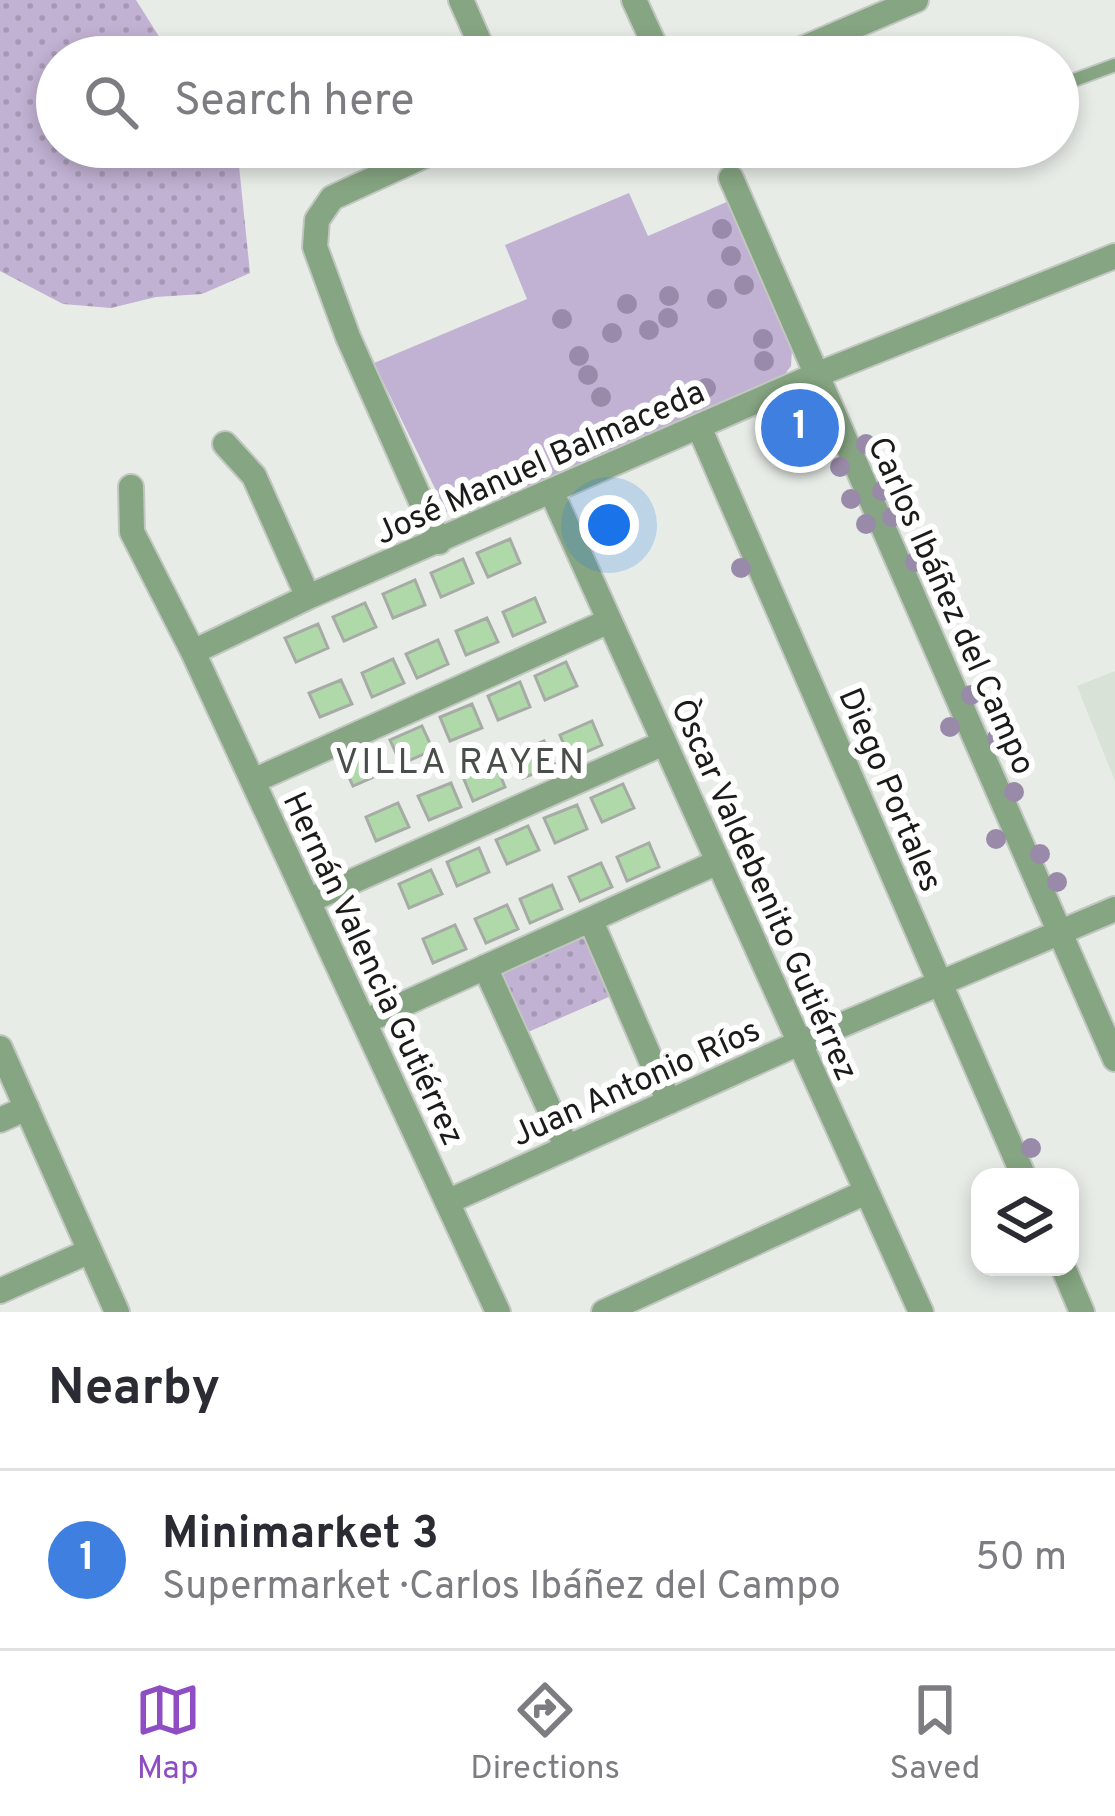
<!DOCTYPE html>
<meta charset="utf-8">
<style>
:root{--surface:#fff;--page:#f7f7f7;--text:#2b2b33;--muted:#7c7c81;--line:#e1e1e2;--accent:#8e4dc3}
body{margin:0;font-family:Overpass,sans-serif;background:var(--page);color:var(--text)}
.controls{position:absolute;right:36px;bottom:36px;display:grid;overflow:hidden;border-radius:24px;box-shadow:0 6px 18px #0003}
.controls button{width:108px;height:108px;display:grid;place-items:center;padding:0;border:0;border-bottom:3px solid var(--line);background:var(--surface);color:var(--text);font:60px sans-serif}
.you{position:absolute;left:609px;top:525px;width:42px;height:42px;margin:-30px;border:9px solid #fff;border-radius:50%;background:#1a73e8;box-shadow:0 0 0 18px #1a73e833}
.badge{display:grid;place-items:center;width:78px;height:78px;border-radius:50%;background:var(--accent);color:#fff;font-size:39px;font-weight:700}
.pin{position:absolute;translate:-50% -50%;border:6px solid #fff;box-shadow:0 3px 12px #0006}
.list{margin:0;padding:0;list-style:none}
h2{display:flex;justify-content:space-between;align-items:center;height:156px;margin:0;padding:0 48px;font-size:51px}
h2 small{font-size:39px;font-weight:400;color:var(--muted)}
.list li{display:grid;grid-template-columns:78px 1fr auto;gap:36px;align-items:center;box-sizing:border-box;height:180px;padding:0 48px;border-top:3px solid var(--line)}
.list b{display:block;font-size:45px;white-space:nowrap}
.list p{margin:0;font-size:39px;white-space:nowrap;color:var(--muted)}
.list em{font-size:39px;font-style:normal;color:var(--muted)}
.icon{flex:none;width:66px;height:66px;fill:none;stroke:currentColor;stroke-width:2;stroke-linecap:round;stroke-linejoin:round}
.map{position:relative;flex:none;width:1115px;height:1312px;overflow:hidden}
.search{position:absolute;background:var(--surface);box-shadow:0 6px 18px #0003;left:36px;right:36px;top:36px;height:132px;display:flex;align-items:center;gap:30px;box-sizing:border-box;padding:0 42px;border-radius:66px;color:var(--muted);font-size:45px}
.sheet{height:336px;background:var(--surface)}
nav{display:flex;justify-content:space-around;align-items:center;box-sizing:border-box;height:168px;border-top:3px solid var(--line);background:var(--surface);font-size:33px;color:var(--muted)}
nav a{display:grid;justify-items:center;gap:6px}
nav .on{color:var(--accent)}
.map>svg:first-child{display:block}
</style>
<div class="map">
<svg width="1115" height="1312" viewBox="0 0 1115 1312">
<defs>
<pattern id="grass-dots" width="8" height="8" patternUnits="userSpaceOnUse" patternTransform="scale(3)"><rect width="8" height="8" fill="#c1b1d2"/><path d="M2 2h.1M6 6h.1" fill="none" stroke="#a598b4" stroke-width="1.8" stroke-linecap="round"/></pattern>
</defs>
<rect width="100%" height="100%" fill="#e7ece7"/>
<path fill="#d8e2d6" d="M1115 671V781L1077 686Z"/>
<path fill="url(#grass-dots)" d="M0 0H136L172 57H57V147H228L239 166 250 273 202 294 156 297 111 308 63 304 0 271Z
M584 936 611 996 528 1032 502 972Z"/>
<path fill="#c1b1d2" d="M629 193 648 236 729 201 792 349 791 366 785 374 474 513 454 515 446 511 374 363 527 299 505 245Z"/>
<path fill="#b0d9aa" stroke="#a7aba6" stroke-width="3" d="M510 539 520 563 488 577 477 553Z
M463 559 473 583 441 597 431 573Z
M415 580 425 605 393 618 383 594Z
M535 598 545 622 513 636 503 612Z
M365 603 376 627 344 641 333 617Z
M487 618 498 642 466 655 456 631Z
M318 624 328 648 296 662 285 638Z
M438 640 448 664 417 678 406 654Z
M393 659 404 683 372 697 362 673Z
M566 662 577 686 545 700 535 676Z
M341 680 352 704 320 717 309 693Z
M520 682 530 707 498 720 488 696Z
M472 704 482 728 450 741 440 717Z
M592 721 602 745 570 759 560 735Z
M422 726 433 750 401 764 390 740Z
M544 741 555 765 523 778 512 754Z
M374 748 385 772 353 786 342 762Z
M495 763 505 787 473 801 463 777Z
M451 783 461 807 429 820 418 796Z
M623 784 634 808 602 822 591 798Z
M398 803 409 827 376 841 366 817Z
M577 805 587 829 555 843 544 818Z
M528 826 539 850 507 864 496 840Z
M649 843 659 867 627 881 617 857Z
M479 848 489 872 457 886 447 862Z
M601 863 612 887 580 901 569 877Z
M431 870 442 894 409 908 399 884Z
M552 885 562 909 530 923 520 899Z
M507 905 518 929 486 943 475 919Z
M455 925 466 949 433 963 423 939Z"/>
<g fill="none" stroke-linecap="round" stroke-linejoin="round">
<g stroke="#c2c7c2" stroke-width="16">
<path id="lane" d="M1058 86 1115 65
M896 148 898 147"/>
</g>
<g stroke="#c2c7c2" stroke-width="28">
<path id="street" d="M461 0 486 57
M634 0 660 57
M783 57 916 0
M731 178 1115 1059
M699 427 1024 1177
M225 444 254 476 308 597
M131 487 132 532 193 652 498 1312
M552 493 921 1312
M439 542 348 337 315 247 317 220 332 198 443 147
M193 652 308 597 816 375 1115 256
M253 781 609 621
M308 901 664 743
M591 921 669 1102
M485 967 567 1148
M364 1022 718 862
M0 1048 117 1312
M0 1120 27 1108
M447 1202 799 1043 1115 909
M1063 1267 1082 1312
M0 1291 90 1251
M604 1312 866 1192"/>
</g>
<use href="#lane" stroke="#86a582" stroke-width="12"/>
<use href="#street" stroke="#86a582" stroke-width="24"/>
</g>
<g fill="#9a8aaa">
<circle cx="722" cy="229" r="10"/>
<circle cx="731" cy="256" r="10"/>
<circle cx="744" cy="285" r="10"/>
<circle cx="669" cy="296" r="10"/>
<circle cx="717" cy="299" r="10"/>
<circle cx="627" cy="304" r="10"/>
<circle cx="668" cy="318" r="10"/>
<circle cx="562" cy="319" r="10"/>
<circle cx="649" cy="330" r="10"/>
<circle cx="612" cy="333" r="10"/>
<circle cx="763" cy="339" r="10"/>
<circle cx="579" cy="356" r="10"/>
<circle cx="764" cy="361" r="10"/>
<circle cx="588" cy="375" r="10"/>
<circle cx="706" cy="388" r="10"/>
<circle cx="601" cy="397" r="10"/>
<circle cx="866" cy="444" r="10"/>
<circle cx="840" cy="467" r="10"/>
<circle cx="882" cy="491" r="10"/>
<circle cx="851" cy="499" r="10"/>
<circle cx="892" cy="517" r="10"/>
<circle cx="866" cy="524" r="10"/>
<circle cx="915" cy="562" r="10"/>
<circle cx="741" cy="568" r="10"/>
<circle cx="971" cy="695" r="10"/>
<circle cx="950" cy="727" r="10"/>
<circle cx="997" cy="738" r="10"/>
<circle cx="1014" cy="792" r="10"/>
<circle cx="996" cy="839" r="10"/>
<circle cx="1040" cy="854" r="10"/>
<circle cx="1057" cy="882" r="10"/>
<circle cx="1031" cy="1148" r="10"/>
</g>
<g text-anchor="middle" stroke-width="12" stroke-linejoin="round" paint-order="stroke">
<g font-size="33" fill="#1b1c1a" stroke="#fff">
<text transform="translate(539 461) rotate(-24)" y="12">José Manuel Balmaceda</text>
<text transform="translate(953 605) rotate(66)" y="12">Carlos Ibáñez del Campo</text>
<text transform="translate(892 789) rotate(67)" y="12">Diego Portales</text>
<text transform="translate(766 889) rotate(66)" y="12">Òscar Valdebenito Gutiérrez</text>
<text transform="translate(375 968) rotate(65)" y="12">Hernán Valencia Gutiérrez</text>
<text transform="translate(635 1081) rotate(-24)" y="12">Juan Antonio Ríos</text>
</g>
<g font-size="36" letter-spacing="3" fill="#4a4e4a" stroke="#fff">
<text x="461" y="773">VILLA RAYEN</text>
</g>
</g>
</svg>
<div class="controls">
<button><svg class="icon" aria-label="layers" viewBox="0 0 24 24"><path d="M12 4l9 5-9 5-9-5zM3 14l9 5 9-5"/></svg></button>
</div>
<div class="you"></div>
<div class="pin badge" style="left:800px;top:428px;background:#3f7fe0">1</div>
<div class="search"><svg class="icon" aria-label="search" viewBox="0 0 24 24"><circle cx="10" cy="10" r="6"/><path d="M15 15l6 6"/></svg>Search here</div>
</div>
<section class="sheet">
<h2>Nearby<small></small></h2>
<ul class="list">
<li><span class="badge" style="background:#3f7fe0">1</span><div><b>Minimarket 3</b><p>Supermarket · Carlos Ibáñez del Campo</p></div><em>50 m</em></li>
</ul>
</section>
<nav>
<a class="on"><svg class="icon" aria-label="map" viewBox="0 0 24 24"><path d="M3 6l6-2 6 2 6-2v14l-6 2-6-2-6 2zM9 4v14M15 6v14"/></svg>Map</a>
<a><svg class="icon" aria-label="directions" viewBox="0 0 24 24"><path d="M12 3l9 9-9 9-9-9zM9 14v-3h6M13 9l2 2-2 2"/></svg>Directions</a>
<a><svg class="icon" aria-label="saved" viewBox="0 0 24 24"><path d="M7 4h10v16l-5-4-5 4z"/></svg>Saved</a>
</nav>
